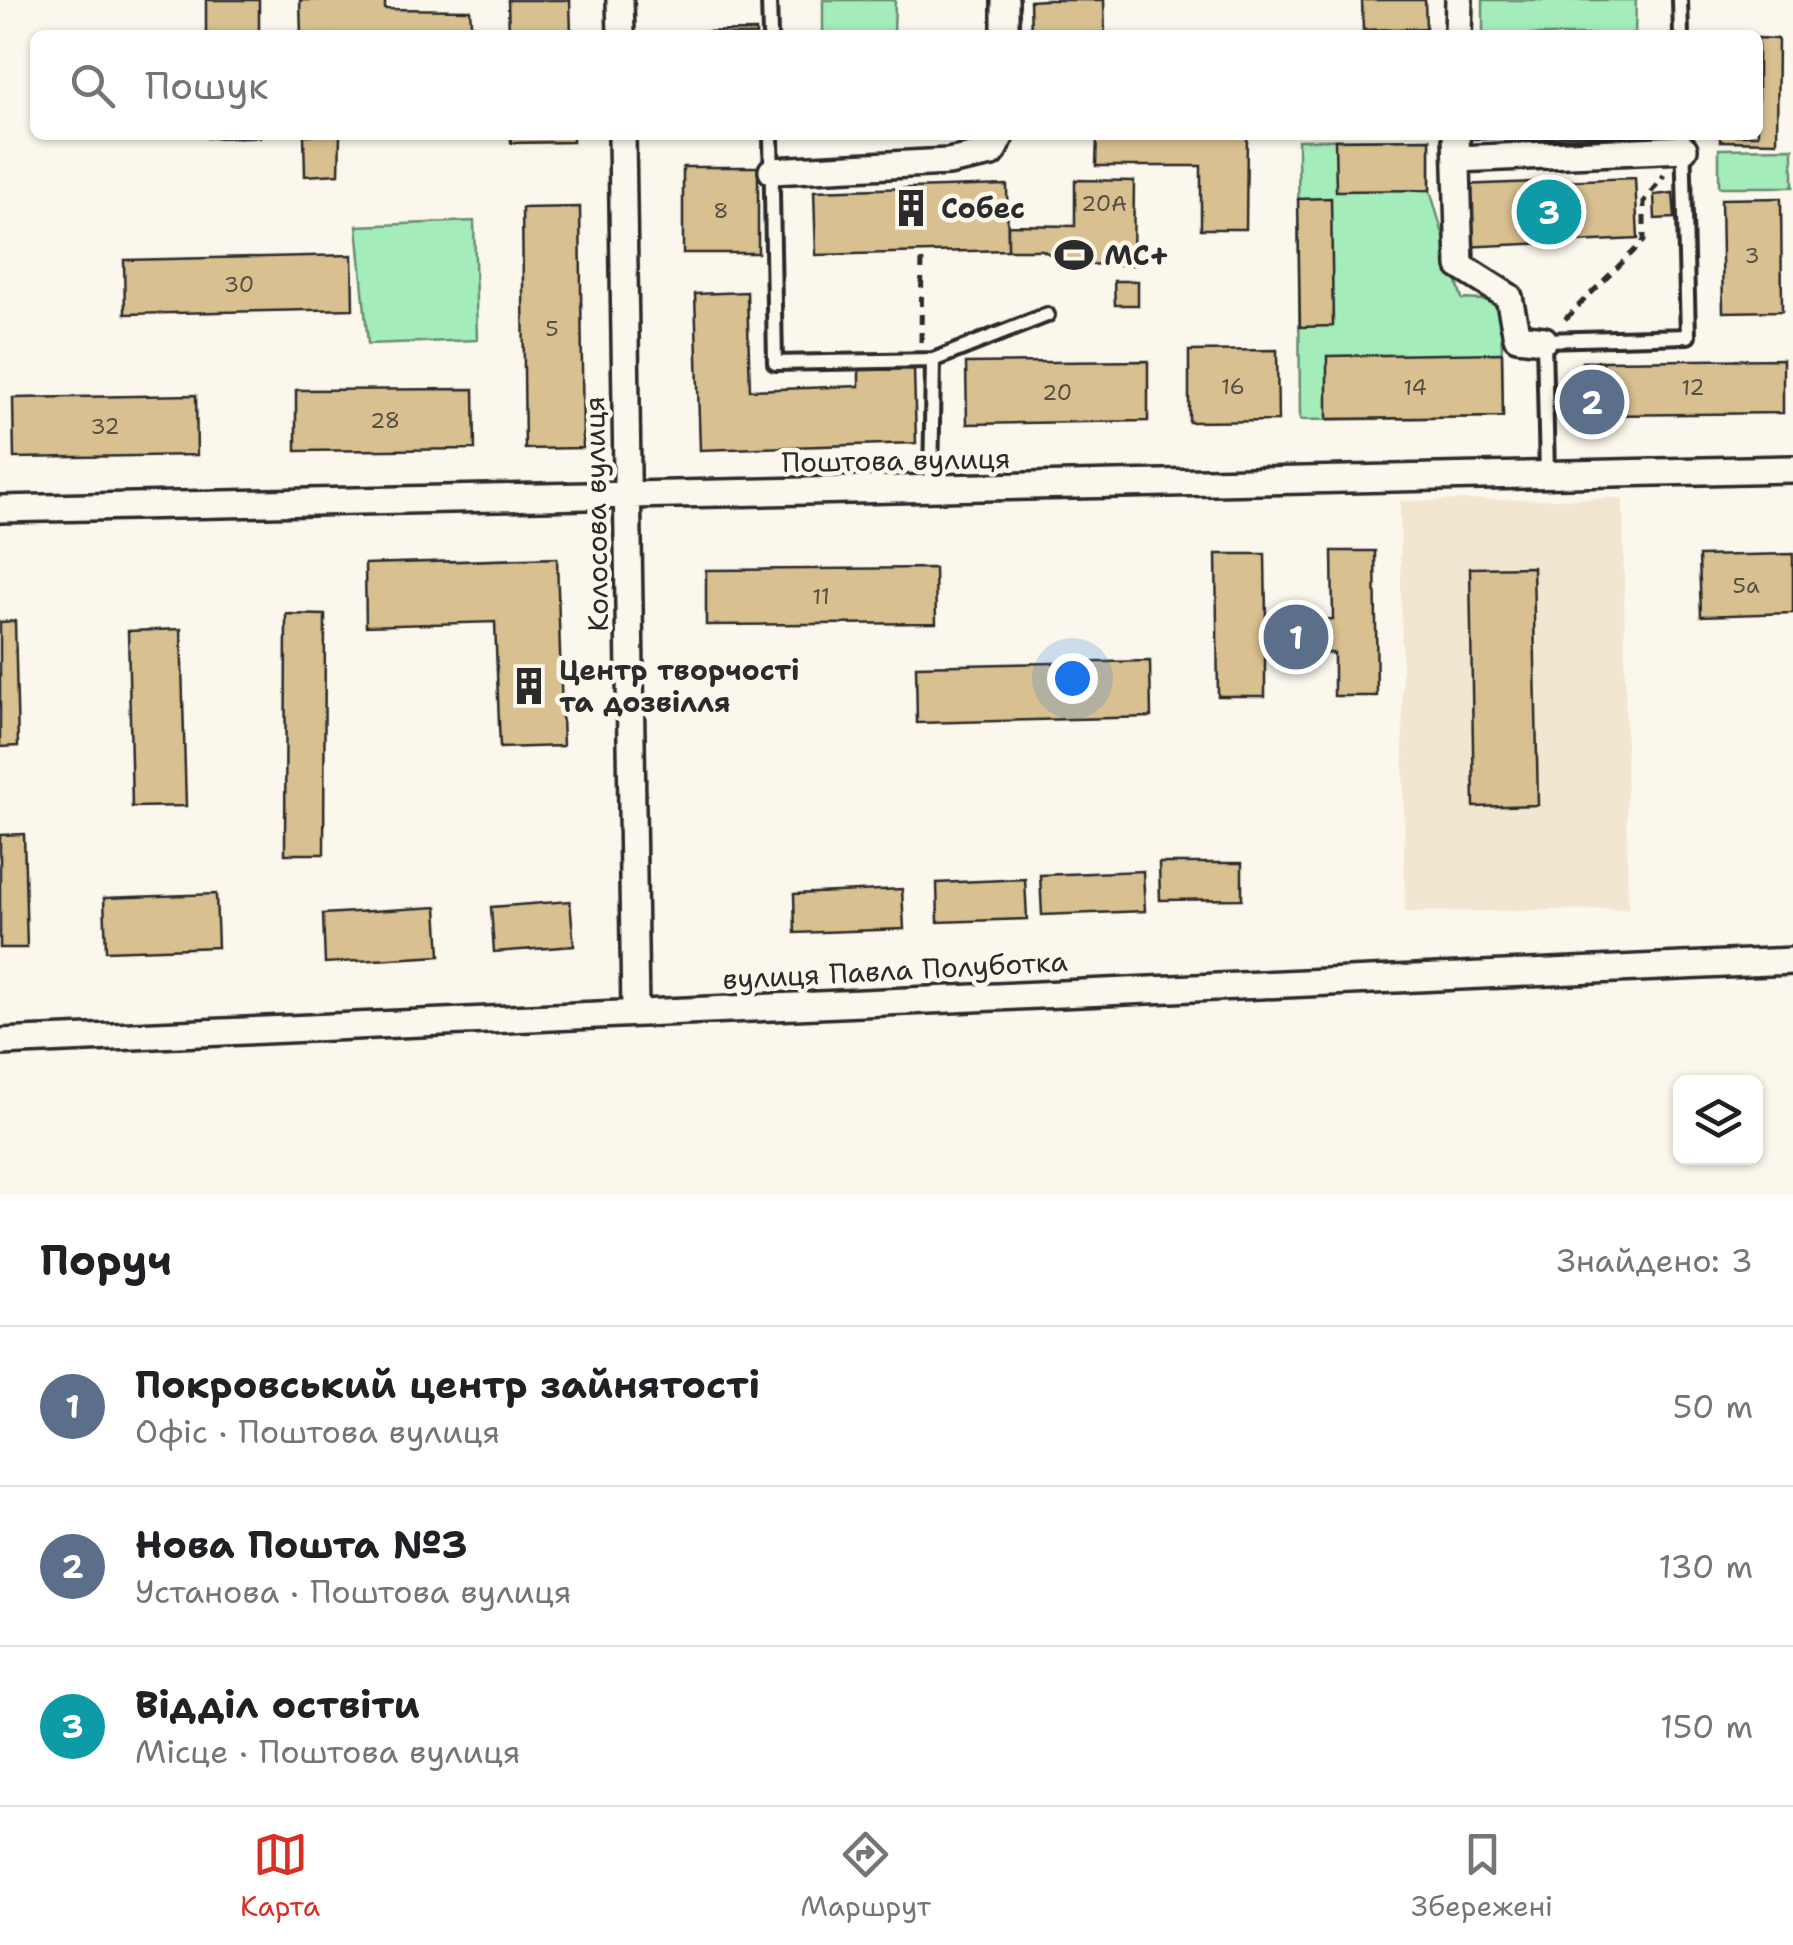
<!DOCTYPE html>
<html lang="uk">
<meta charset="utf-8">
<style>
:root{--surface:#fff;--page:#f2f2f2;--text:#202124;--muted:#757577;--line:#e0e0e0;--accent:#d93025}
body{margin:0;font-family:"Shantell Sans",sans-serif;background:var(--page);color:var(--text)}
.controls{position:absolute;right:30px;bottom:30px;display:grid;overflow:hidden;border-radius:15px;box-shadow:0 2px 8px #0004}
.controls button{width:90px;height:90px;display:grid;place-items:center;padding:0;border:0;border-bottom:2px solid var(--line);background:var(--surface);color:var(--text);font:50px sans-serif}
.you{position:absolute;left:1072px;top:678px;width:35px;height:35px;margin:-25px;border:8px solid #fff;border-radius:50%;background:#1a73e8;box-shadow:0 0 0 15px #1a73e833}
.badge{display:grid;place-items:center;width:65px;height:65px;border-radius:50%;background:var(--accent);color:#fff;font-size:32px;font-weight:700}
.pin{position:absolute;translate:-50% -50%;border:5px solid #fff;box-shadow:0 2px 10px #0006}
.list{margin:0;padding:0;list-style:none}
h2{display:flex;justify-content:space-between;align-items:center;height:130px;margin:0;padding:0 40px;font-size:42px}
h2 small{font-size:32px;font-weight:400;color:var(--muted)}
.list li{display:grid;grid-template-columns:65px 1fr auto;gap:30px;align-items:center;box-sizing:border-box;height:160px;padding:0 40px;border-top:2px solid var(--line)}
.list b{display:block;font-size:38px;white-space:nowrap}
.list p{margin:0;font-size:32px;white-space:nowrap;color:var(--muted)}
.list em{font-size:32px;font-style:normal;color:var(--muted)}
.icon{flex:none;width:55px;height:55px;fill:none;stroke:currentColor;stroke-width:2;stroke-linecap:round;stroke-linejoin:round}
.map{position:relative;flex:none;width:1793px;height:1195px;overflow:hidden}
.search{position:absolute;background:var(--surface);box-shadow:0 2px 8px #0004;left:30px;right:30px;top:30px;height:110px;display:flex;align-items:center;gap:25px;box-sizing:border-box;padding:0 35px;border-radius:15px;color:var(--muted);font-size:38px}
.sheet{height:610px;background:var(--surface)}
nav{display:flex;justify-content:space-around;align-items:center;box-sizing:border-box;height:140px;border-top:2px solid var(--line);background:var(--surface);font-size:28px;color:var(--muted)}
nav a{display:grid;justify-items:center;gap:5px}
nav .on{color:var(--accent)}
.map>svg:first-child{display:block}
</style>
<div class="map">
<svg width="1793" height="1195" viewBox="0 0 1793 1195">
<rect width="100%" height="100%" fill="#fbf7ec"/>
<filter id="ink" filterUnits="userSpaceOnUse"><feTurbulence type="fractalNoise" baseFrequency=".01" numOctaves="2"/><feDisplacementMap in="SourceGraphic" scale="20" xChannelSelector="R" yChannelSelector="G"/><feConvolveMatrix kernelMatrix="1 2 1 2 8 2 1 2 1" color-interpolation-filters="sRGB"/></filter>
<g filter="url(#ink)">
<path fill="#f1e6d0" d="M1623 498 1628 909 1405 912 1400 501Z"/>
<path fill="#a4ecba" stroke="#688c72" stroke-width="2.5" d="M823 0H895L894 35H823Z
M1483 0H1636L1635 35H1483Z
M1430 139V190L1462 299 1501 301 1503 417 1300 420 1298 140Z
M1793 148V187H1719V149Z
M474 221 477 340 368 344 357 226Z"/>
<path fill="#d9c090" stroke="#2b2b2b" stroke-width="2.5" d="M206 0H259V35H206Z
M300 0H385V9L470 10 472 35H301Z
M508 0H570L571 35H509Z
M1045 0H1104L1105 35H1031L1030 1Z
M1362 0H1425L1426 28 1363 30Z
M756 31V35H682V32Z
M1758 38 1778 39 1777 142 1720 141V135H1758Z
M207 135H260V137L207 138Z
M304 135H340L339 174 305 176Z
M511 135H573V142L511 143Z
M1097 135H1247L1246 229H1201V166H1096Z
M1470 135H1635V137L1469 139Z
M1430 139V190L1336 191 1335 140Z
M683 167H758V253H683Z
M1635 178 1638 239 1462 247 1459 185Z
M1075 180 1134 181 1133 265 1068 264 1042 250H1008V225L1075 226Z
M1007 185 1008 250 816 255 814 191Z
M1673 193 1675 218 1655 219 1654 195Z
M1331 198 1333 326 1300 327 1298 199Z
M1781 198 1782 311 1723 312 1721 199Z
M580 207 583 448 525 449 522 208Z
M352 255 353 309 125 314 124 260Z
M1114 281H1138V305H1115Z
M747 292 750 390 859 386V370L914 369 916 443 700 450 695 294Z
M1277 350 1278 421 1189 422V351Z
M1502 353 1503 417 1327 419V356Z
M1783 359V413L1604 415 1603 361Z
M1148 361V421L967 424 966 363Z
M1603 361 1604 415H1583L1582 362Z
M474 389 475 449 296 451V390Z
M196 395 197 455 14 458 13 398Z
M1332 551H1375L1377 696H1334V653L1265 654V696H1218L1216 554H1265L1266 620 1333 619Z
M1793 554V613L1701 616 1699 556Z
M557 558 563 746 500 748 495 622 366 626 365 564Z
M1533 567 1538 805 1474 807 1470 568Z
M935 568 936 623 706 625V570Z
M286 614 325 615 324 854H285Z
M15 621 18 746 0 747V622Z
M181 629 186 806 132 807 128 631Z
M1150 661 1151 717 917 723 916 666Z
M24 834 27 948H0V835Z
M1159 863H1242V899L1160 900Z
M1143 871 1145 911 1042 915 1040 875Z
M1025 879 1027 919 938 922 937 883Z
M902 889 904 929 795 933 794 894Z
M216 894 218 947 106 951 104 898Z
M570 901 574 946 494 952 491 907Z
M437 907 440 956 325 963 323 914Z"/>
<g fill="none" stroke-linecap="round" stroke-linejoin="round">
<g stroke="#2b2b2b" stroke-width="20">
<path id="service" d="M769 0 770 35
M1680 0 1681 35
M771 135 775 363 933 360
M1547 475 1544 340 1688 336 1683 135
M931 489 933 360 1047 315"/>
</g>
<g stroke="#2b2b2b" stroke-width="32">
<path id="minor" d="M620 0 621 35
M1005 0V35
M1458 35 1459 0
M622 135 635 1011
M1456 135 1460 266 1509 297 1517 337 1544 340
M1457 159 1684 149
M772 171 948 162 992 153 1001 135
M0 509 1793 469
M0 1042 1793 961"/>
</g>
<path stroke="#2b2b2b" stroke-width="5" stroke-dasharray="10 8" stroke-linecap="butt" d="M1565 319 1644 241V202L1664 175
M921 342 922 252"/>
<use href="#service" stroke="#fbf7ec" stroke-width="12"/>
<use href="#minor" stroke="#fbf7ec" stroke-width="25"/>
</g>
</g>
<defs>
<g id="building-bare" transform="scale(3)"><path d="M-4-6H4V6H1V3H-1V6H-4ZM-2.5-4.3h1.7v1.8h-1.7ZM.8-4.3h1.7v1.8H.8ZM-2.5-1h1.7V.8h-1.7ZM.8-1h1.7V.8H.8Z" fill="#2b2b2b" stroke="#fbf7ec" stroke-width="2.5" paint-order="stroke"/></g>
<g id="stadium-bare" transform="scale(3)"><path d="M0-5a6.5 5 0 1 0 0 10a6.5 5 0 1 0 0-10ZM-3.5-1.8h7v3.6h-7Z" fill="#2b2b2b" stroke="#fbf7ec" stroke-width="2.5" paint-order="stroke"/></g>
</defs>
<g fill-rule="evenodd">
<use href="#building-bare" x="911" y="208"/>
<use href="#stadium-bare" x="1074" y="255"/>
<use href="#building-bare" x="529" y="686"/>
</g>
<g text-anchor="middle" stroke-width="9" stroke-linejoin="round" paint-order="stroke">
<g font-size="22" fill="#565044">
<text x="1104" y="211">20А</text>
<text x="721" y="218">8</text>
<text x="1752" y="263">3</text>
<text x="239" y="292">30</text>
<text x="552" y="336">5</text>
<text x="1233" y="394">16</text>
<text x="1415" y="395">14</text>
<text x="1693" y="395">12</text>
<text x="1057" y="400">20</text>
<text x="385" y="428">28</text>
<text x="105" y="434">32</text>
<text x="1746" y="593">5а</text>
<text x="821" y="604">11</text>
</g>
<g font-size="28" font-weight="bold" fill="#2b2b2b" stroke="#fbf7ec" text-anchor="start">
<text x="941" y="218">Собес</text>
<text x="1104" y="265">МС+</text>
<text x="559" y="680">Центр творчості<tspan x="559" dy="32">та дозвілля</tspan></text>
</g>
<g font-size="28" fill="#2b2b2b" stroke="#fbf7ec">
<text transform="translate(896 460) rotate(-1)" y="10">Поштова вулиця</text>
<text transform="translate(596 514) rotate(-91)" y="10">Колосова вулиця</text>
<text transform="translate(895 970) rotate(-3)" y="10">вулиця Павла Полуботка</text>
</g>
</g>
</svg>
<div class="controls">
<button><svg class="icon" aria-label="layers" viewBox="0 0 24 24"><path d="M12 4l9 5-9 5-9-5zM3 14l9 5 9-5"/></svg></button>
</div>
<div class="you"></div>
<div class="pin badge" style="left:1296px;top:637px;background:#5c6f8a">1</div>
<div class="pin badge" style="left:1592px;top:402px;background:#5c6f8a">2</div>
<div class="pin badge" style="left:1549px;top:212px;background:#0f9aa8">3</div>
<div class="search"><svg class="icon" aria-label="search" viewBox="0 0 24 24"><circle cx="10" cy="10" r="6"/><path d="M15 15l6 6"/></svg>Пошук</div>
</div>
<section class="sheet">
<h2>Поруч<small>Знайдено: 3</small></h2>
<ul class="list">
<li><span class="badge" style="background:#5c6f8a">1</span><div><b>Покровський центр зайнятості</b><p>Офіс · Поштова вулиця</p></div><em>50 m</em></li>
<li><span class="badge" style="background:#5c6f8a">2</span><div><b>Нова Пошта №3</b><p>Установа · Поштова вулиця</p></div><em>130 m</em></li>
<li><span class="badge" style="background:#0f9aa8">3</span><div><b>Відділ оствіти</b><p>Місце · Поштова вулиця</p></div><em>150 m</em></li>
</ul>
</section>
<nav>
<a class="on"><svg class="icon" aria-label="map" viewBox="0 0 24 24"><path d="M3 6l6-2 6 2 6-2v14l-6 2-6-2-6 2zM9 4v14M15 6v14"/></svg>Карта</a>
<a><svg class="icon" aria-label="directions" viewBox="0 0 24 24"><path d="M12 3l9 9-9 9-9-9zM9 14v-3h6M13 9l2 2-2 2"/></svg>Маршрут</a>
<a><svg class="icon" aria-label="saved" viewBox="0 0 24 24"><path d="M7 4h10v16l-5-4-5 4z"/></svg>Збережені</a>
</nav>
